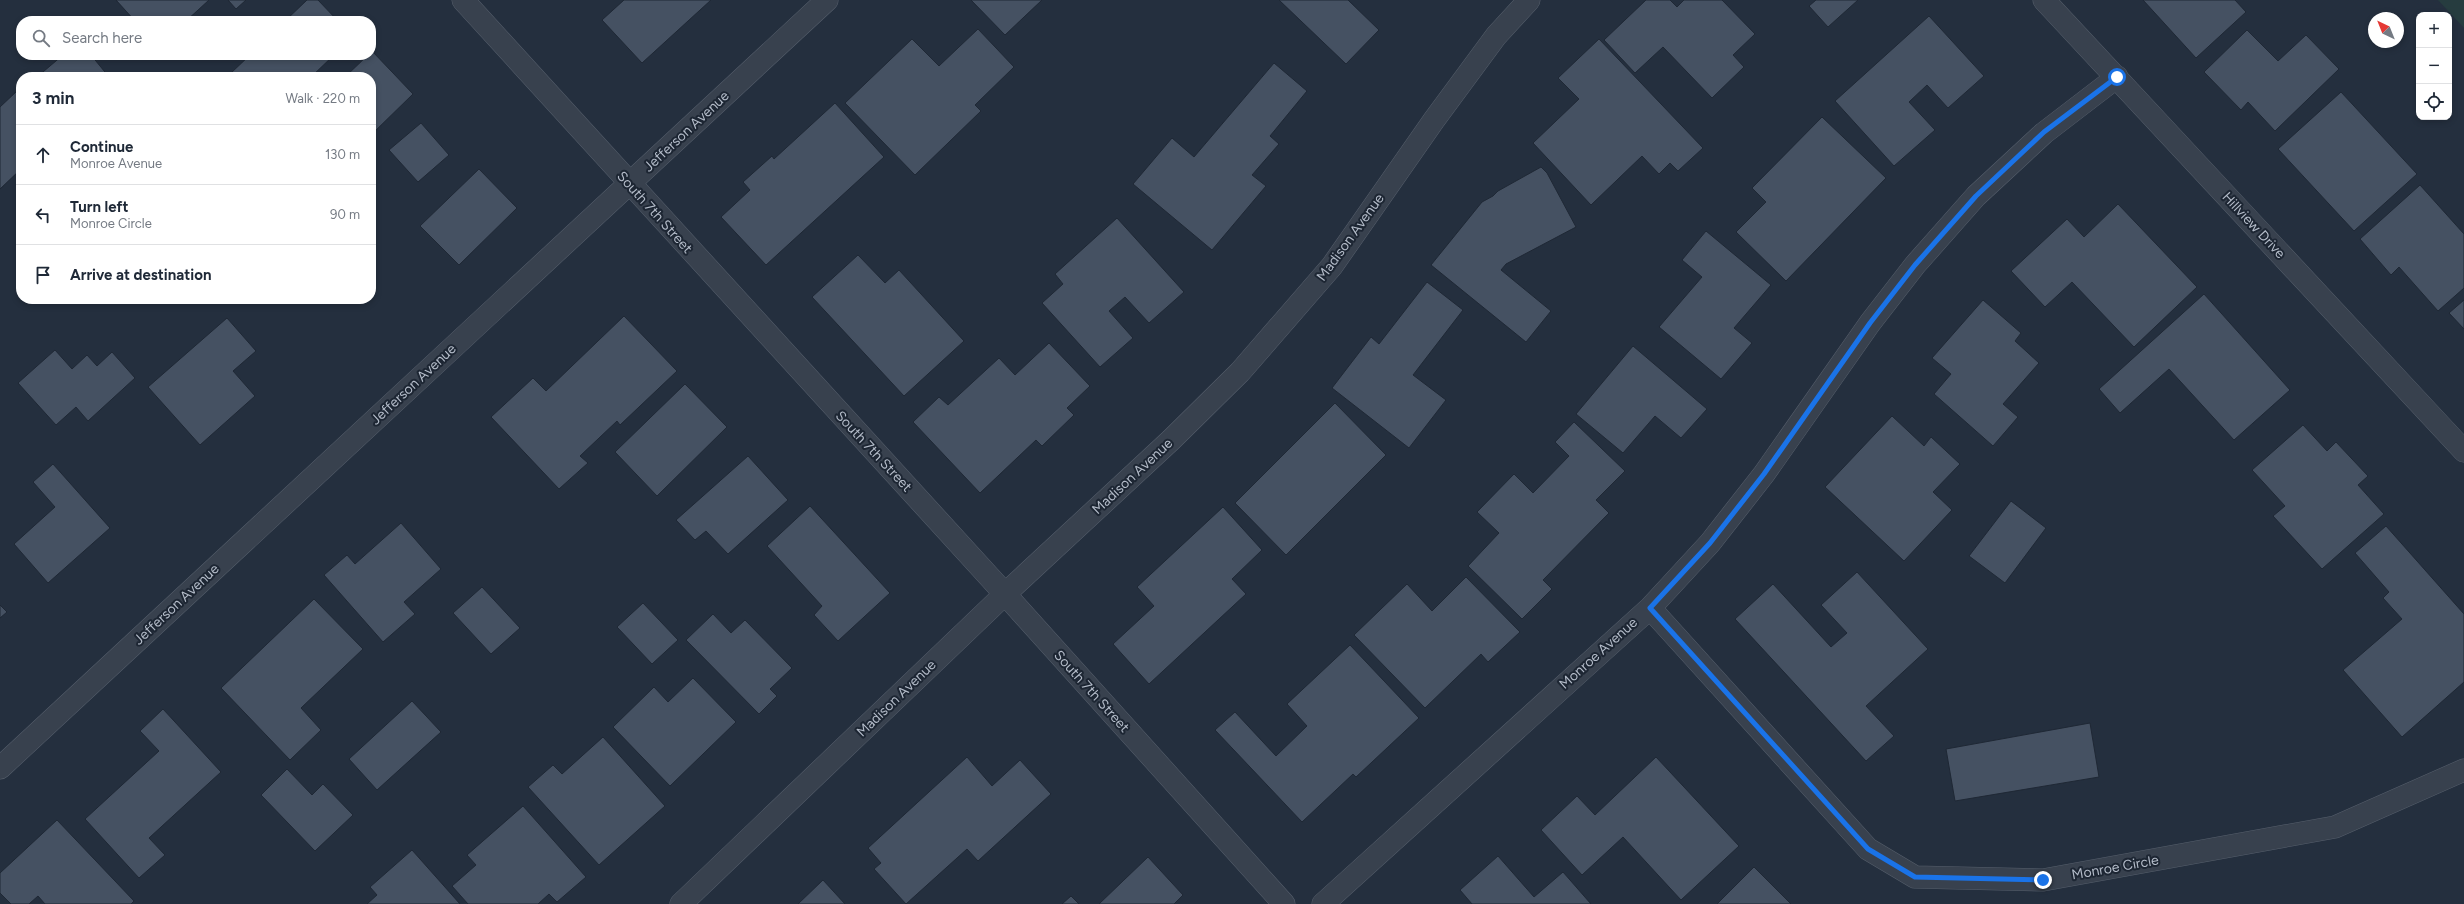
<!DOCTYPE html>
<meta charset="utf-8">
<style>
:root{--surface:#fff;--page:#f6f6f7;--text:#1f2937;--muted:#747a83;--line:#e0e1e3}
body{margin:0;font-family:Figtree,sans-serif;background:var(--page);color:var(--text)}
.controls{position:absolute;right:12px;top:12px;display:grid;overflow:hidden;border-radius:8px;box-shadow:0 2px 6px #0003}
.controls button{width:36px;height:36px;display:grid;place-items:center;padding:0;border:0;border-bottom:1px solid var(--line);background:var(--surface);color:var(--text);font:20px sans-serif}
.compass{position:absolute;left:2368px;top:12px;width:36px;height:36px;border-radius:50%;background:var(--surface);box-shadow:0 2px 6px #0003;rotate:317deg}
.stop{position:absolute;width:12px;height:12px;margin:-9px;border:3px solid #1a73e8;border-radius:50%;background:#fff}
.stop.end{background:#1a73e8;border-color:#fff;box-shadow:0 1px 4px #0008}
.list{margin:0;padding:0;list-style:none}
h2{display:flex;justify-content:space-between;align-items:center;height:52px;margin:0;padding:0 16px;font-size:17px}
h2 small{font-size:13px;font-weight:400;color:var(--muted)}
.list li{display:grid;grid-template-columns:26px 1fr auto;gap:12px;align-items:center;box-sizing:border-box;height:60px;padding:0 16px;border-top:1px solid var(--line)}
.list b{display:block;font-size:15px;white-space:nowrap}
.list p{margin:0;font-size:13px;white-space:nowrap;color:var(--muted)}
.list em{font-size:13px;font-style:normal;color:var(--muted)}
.icon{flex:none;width:22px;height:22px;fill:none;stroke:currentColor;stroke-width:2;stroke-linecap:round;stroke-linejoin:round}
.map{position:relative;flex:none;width:2464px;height:904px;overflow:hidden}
.search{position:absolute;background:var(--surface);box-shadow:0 2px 6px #0003;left:16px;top:16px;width:360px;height:44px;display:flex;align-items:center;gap:10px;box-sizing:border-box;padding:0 14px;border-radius:16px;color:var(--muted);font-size:15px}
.panel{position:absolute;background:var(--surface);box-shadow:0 2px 6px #0003;left:16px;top:72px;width:360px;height:232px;border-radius:16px}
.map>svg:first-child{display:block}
</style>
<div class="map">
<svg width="2464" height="904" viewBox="0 0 2464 904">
<rect width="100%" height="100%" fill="#242f3e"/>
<path fill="#263c3f" d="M2438 0H2464V28Z"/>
<path fill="#455162" stroke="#1f2835" d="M116 0H209L186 21H135Z
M228 0H246L236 9Z
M307 0H318L338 21H285Z
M624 0H711L642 63 602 20Z
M971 0H1042L1005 35Z
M1279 0H1348L1379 30 1346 64Z
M1646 0H1670L1677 7 1684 0H1722L1755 34 1733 55 1744 67 1712 98 1663 47 1635 73 1604 40Z
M1816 0H1858L1828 27 1809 6Z
M2143 0H2235L2246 12 2196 58Z
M1929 16 1984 76 1948 108 1927 85 1909 102 1935 130 1894 166 1835 101Z
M978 29 1014 67 975 105 981 111 915 175 845 103 912 39 939 66Z
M2247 30 2278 61 2306 35 2339 69 2275 131 2248 102 2241 110 2204 72Z
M1599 39 1703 148 1678 171 1670 163 1659 174 1642 156 1591 205 1533 143 1579 99 1558 78Z
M372 51 413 94 371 135V77H345L368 55H371Z
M63 55H91L109 77H37Z
M250 55H334L311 77H236L231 73Z
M1274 63 1307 91 1270 136 1279 144 1252 175 1266 186 1212 250 1133 184 1172 138 1194 157Z
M17 91 21 95V169L0 189V107Z
M2341 92 2417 174 2354 231 2278 149Z
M835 103 884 157 766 265 721 217 750 190 743 182 772 156 774 159Z
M1822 117 1886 178 1786 281 1736 232 1766 202 1752 188Z
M421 123 449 155 418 182 389 150Z
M1541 167 1547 173 1576 227 1506 264 1501 270 1551 311 1526 342 1431 265 1482 202 1493 196 1498 191Z
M479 169 517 208 459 265 420 226Z
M2420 185 2464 234V288L2438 311 2399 267 2391 275 2360 239Z
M2118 204 2197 287 2134 347 2072 282 2045 307 2011 271 2067 219 2084 237Z
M1117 218 1184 292 1149 323 1125 297 1109 311 1133 338 1100 367 1042 303 1063 284 1055 274Z
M1706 231 1771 285 1734 328 1752 343 1721 379 1659 327 1702 277 1682 260Z
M858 255 885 283 899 270 964 341 904 396 812 297Z
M1427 282 1463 310 1413 375 1446 400 1409 448 1332 388 1371 337 1379 344Z
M2204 294 2290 390 2234 440 2169 369 2120 413 2099 389Z
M1983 300 2021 333 2015 341 2039 363 2003 404 2018 417 1993 446 1934 394 1951 374 1932 358Z
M2464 300V329L2449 313Z
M624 316 677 371 620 425 617 421 580 456 588 463 559 489 491 417 533 378 546 391Z
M227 318 256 351 233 371 255 396 200 445 148 387Z
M1049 343 1090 386 1067 408 1074 415 1042 446 1036 440 980 493 913 422 939 397 948 405 999 358 1015 375Z
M1633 346 1707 409 1681 438 1655 416 1623 453 1576 414Z
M55 350 72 369 87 355 97 366 112 352 135 378 88 421 76 407 56 425 18 383Z
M685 384 727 427 657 496 615 452Z
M1335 403 1386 455 1286 555 1235 503Z
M1892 416 1924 446 1931 437 1960 464 1933 492 1952 510 1904 561 1825 487Z
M1574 422 1625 471 1596 500 1609 513 1543 580 1552 589 1522 619 1468 566 1499 533 1477 512 1514 474 1533 493 1569 456 1555 442Z
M2303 425 2327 451 2336 442 2368 476 2358 485 2384 514 2322 569 2273 516 2285 506 2252 470Z
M748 456 788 500 728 554 706 531 695 540 676 520Z
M53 464 110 528 48 583 14 544 55 507 33 482Z
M2011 501 2046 528 2005 583 1969 556Z
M810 506 890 593 838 641 814 615 822 606 767 546Z
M1223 507 1262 550 1232 579 1246 594 1149 684 1113 644 1154 606 1137 587Z
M401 523 441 569 404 602 415 614 383 642 324 575 347 555 355 564Z
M2386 526 2464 614V682L2402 737 2343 670 2402 619 2383 598 2389 592 2355 553Z
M1857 572 1928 649 1866 706 1894 736 1866 761 1735 619 1773 584 1831 647 1847 633 1821 605Z
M1466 577 1520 632 1488 662 1481 654 1425 708 1354 635 1407 584 1432 611Z
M482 587 520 628 491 654 453 613Z
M314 599 363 649 301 708 321 730 290 760 221 688Z
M643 603 678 640 652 664 617 627Z
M0 605 7 612 0 618Z
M713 614 731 633 745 620 792 668 770 689 777 696 759 714 686 640Z
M1350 645 1419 718 1356 777 1353 774 1302 822 1215 730 1235 712 1276 756 1307 726 1287 704Z
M693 678 736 722 670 786 613 727 654 687 668 702Z
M412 701 441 732 377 790 349 759Z
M163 709 221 772 149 838 165 855 139 878 85 819 159 751 140 731Z
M2090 723 2099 777 1955 801 1946 749Z
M603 737 665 806 599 865 528 787 553 765 562 774Z
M967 757 992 786 1020 760 1051 794 978 861 967 849 906 904 874 869 881 863 868 848Z
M1656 757 1739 846 1681 900 1623 837 1582 875 1541 830 1577 796 1595 815Z
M287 769 312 795 323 784 353 815 315 851 261 795Z
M523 806 586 877 557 902 549 894 538 904H468L452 886 476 865 467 855Z
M57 820 134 901 131 904H45L38 896 29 904H11L0 893V873Z
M412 850 460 904H367L377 895 370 887Z
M1498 856 1534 897 1563 872 1591 904H1472L1460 890Z
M1148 857 1183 895 1174 904H1099Z
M1754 867 1791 904H1717Z
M823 880 845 904H798Z
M1071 896 1079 904H1062Z"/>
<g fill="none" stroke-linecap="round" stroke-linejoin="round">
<g stroke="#565f6c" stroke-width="23">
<path id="minor" d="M463 0 1005 594 1284 904
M2044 0 2464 451
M1650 608 1868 849 1915 877 2043 880 2335 827 2464 770
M0 768 827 0
M681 904 1005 594 1171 440 1240 372 1332 266 1434 120 1496 36 1529 0
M1323 904 1650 608 1710 543 1764 474 1870 323 1915 265 1976 196 2044 133 2117 77"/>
</g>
<use href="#minor" stroke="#38414e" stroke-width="22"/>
</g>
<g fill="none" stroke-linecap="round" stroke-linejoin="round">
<path stroke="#1a73e8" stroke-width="5" d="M2043 880 1915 877 1868 849 1650 608 1710 543 1764 474 1870 323 1915 265 1976 196 2044 132 2117 77"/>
</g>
<g text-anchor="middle" stroke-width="4" stroke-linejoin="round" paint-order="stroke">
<g font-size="14" fill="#b4bcc9" stroke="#1d2633">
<text transform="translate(686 131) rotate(-43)" y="5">Jefferson Avenue</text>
<text transform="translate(655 212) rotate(48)" y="5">South 7th Street</text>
<text transform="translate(2254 225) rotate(47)" y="5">Hillview Drive</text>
<text transform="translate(1350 237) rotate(-54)" y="5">Madison Avenue</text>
<text transform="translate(413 384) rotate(-43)" y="5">Jefferson Avenue</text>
<text transform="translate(874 451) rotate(47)" y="5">South 7th Street</text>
<text transform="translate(1132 476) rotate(-43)" y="5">Madison Avenue</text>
<text transform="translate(176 604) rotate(-43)" y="5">Jefferson Avenue</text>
<text transform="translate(1598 653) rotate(-42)" y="5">Monroe Avenue</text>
<text transform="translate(1092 691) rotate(48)" y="5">South 7th Street</text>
<text transform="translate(896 698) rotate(-44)" y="5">Madison Avenue</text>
<text transform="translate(2115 867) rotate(-10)" y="5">Monroe Circle</text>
</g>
</g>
</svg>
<div class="controls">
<button>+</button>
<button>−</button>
<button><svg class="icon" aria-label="locate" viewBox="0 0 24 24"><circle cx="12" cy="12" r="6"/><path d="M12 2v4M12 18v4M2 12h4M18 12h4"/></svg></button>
</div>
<svg class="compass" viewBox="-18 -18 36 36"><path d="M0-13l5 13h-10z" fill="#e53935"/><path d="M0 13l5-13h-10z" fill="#747a83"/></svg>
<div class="stop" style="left:2117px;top:77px"></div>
<div class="stop end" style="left:2043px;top:880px"></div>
<div class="search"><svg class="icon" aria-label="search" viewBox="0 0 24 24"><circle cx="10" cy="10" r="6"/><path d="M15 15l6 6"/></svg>Search here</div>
<section class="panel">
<h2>3 min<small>Walk · 220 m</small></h2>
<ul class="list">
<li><svg class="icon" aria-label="ahead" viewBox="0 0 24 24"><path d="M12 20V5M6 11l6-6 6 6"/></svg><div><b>Continue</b><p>Monroe Avenue</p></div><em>130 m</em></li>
<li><svg class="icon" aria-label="left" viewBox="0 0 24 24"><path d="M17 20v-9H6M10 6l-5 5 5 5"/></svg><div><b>Turn left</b><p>Monroe Circle</p></div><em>90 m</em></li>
<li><svg class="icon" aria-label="arrive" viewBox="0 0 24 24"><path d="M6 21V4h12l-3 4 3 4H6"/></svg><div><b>Arrive at destination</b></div></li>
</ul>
</section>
</div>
